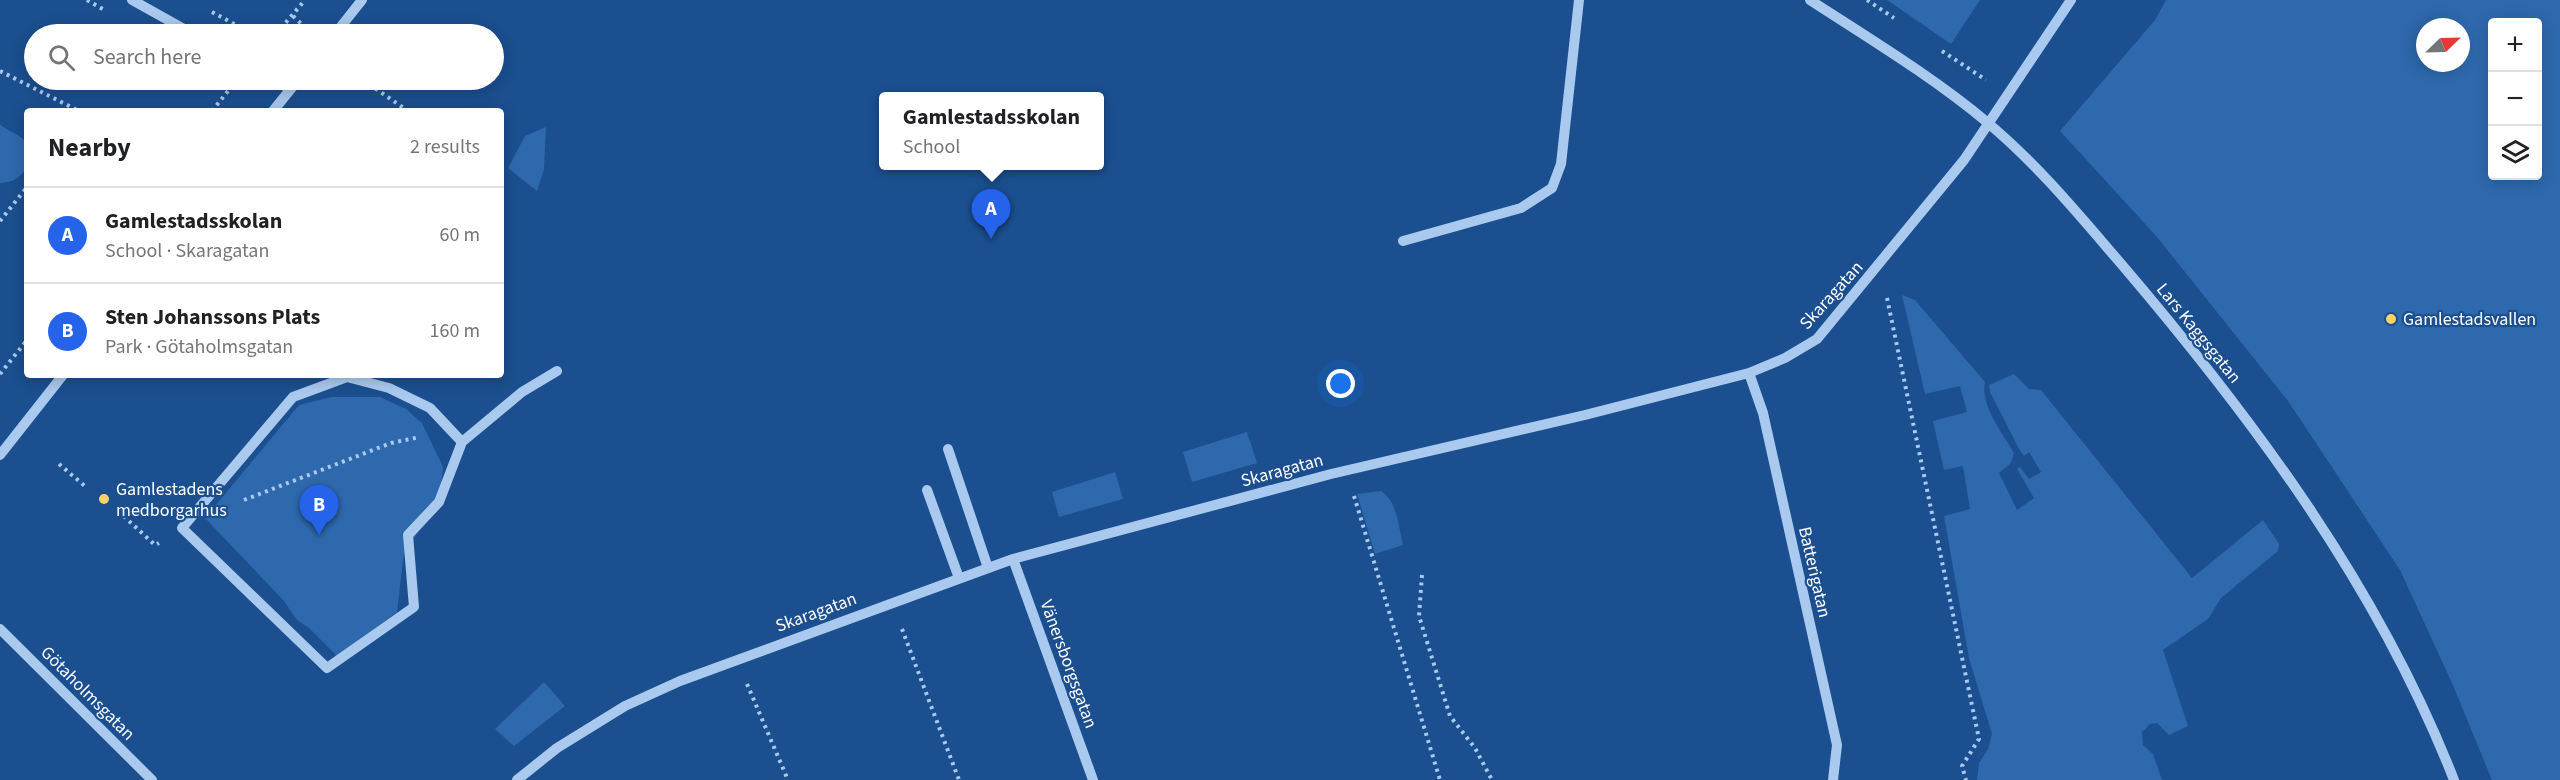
<!DOCTYPE html>
<meta charset="utf-8">
<style>
:root{--surface:#fff;--page:#f6f6f6;--text:#202124;--muted:#757577;--line:#e0e0e0;--accent:#2563eb}
body{margin:0;font-family:"Source Sans 3",sans-serif;background:var(--page);color:var(--text)}
.controls{position:absolute;right:18px;top:18px;display:grid;overflow:hidden;border-radius:6px;box-shadow:0 3px 15px #0003}
.controls button{width:54px;height:54px;display:grid;place-items:center;padding:0;border:0;border-bottom:2px solid var(--line);background:var(--surface);color:var(--text);font:30px sans-serif}
.compass{position:absolute;left:2416px;top:18px;width:54px;height:54px;border-radius:50%;background:var(--surface);box-shadow:0 3px 15px #0003;rotate:67deg}
.you{position:absolute;left:1341px;top:384px;width:21px;height:21px;margin:-15px;border:4px solid #fff;border-radius:50%;background:#1a73e8;box-shadow:0 0 0 9px #1a73e833}
.badge{display:grid;place-items:center;width:39px;height:39px;border-radius:50%;background:var(--accent);color:#fff;font-size:20px;font-weight:700}
.pin{position:absolute;translate:-50% -50px;filter:drop-shadow(0 2px 3px #0008)}
.pin::after{content:'';position:absolute;top:32px;width:21px;height:18px;background:inherit;clip-path:polygon(0 0,100% 0,50% 100%)}
.popup{position:absolute;left:879px;top:92px;width:225px;height:78px;box-sizing:border-box;display:grid;place-content:center;border-radius:6px;background:var(--surface);filter:drop-shadow(0 2px 4px #0005);font-size:20px;white-space:nowrap;color:var(--muted)}
.popup b{font-size:22px;color:var(--text)}
.popup::after{content:'';position:absolute;left:50%;top:100%;margin-left:-12px;border:12px solid transparent;border-top-color:var(--surface)}
.list{margin:0;padding:0;list-style:none}
h2{display:flex;justify-content:space-between;align-items:center;height:78px;margin:0;padding:0 24px;font-size:26px}
h2 small{font-size:20px;font-weight:400;color:var(--muted)}
.list li{display:grid;grid-template-columns:39px 1fr auto;gap:18px;align-items:center;box-sizing:border-box;height:96px;padding:0 24px;border-top:2px solid var(--line)}
.list b{display:block;font-size:22px;white-space:nowrap}
.list p{margin:0;font-size:20px;white-space:nowrap;color:var(--muted)}
.list em{font-size:20px;font-style:normal;color:var(--muted)}
.icon{flex:none;width:33px;height:33px;fill:none;stroke:currentColor;stroke-width:2;stroke-linecap:round;stroke-linejoin:round}
.map{position:relative;flex:none;width:2560px;height:780px;overflow:hidden}
.search{position:absolute;background:var(--surface);box-shadow:0 3px 15px #0003;left:24px;top:24px;width:480px;height:66px;display:flex;align-items:center;gap:15px;box-sizing:border-box;padding:0 21px;border-radius:33px;color:var(--muted);font-size:22px}
.panel{position:absolute;background:var(--surface);box-shadow:0 3px 15px #0003;left:24px;top:108px;width:480px;height:270px;border-radius:6px}
.map>svg:first-child{display:block}
</style>
<div class="map">
<svg width="2560" height="780" viewBox="0 0 2560 780">
<rect width="100%" height="100%" fill="#1b4f8f"/>
<path fill="#2e69ad" fill-rule="evenodd" d="M1887 0H1980L1951 44Z
M2166 0H2560V780H2492L2452 683 2400 570 2288 401 2157 237 2060 131 2155 20ZM2492 22H2538V176H2492ZM2425 27H2461V63H2425Z
M0 125 27 141V168C18 179 14 182 0 183Z
M546 127 544 169 537 191 508 168 525 136Z
M1902 295 1915 300 1985 382C1980 406 2003 433 2014 453L2011 463 1999 473 2017 510 2034 498 2017 469 2020 467 2029 479 2041 472 2029 452 2024 456 2019 449 1990 392 1989 385 2014 374 2029 389 2041 390 2192 578 2263 520 2279 544 2278 551 2221 598 2208 619 2163 650 2188 726 2169 735 2157 723 2150 724 2142 732 2143 745 2153 754 2162 780H1977L1979 763 1988 749 1992 734 1969 658 1944 516 1970 509 1963 466 1944 470 1933 421 1967 412 1960 386 1925 394Z
M331 397H380L406 409 422 423 443 467 439 502 404 553 397 612 337 656 309 628 297 620 284 601 205 518 299 405Z
M1247 432 1257 463 1192 482 1183 452Z
M1115 472 1123 499 1059 517 1052 492Z
M1381 491C1397 500 1399 529 1403 545L1375 554 1357 494Z
M544 682 565 706 514 746 495 729Z"/>
<g fill="none" stroke-linecap="round" stroke-linejoin="round">
<path stroke="#a9c9ee" stroke-width="4" stroke-dasharray="3 4.5" stroke-linecap="butt" d="M87 0 106 11
M1867 0 1894 18
M212 12 253 34
M293 16 308 30
M276 34 305 0
M1942 51 1986 80
M0 71 79 111
M363 80 408 111
M212 111 228 91 226 80
M0 221 27 187
M1887 298 1979 739 1962 766 1966 780
M0 374 27 340
M59 464 86 487
M1354 496 1440 780
M244 500 391 443 420 437
M118 511 155 545 159 543
M1422 575 1419 616 1450 716 1475 748 1492 780
M902 629 959 780
M747 684 788 780"/>
<path stroke="#a9c9ee" stroke-width="10" d="M132 0 193 34
M1810 0C1870 39 1933 77 1988 123 2040 167 2079 215 2123 266 2255 421 2379 588 2454 780
M335 34 362 0
M273 80 291 89
M273 111 298 80
M1403 241 1521 208 1552 188 1561 164 1579 0
M1749 373 1763 413 1837 745 1833 780
M462 442 439 502 408 535 414 607 327 668 182 528 293 397 347 377 389 388 430 408 462 442 522 392 557 371
M948 449 988 568
M0 455 63 375
M927 490 959 578
M1013 559 1093 780
M0 629 152 780
M517 780 557 748 625 706 680 681 1013 559 1331 474 1585 415 1749 373 1785 358 1817 339 1964 160 2071 0"/>
</g>
<g fill="#ffd166" stroke="#1b4f8f" stroke-width="2">
<circle cx="2391" cy="319" r="6"/>
<circle cx="104" cy="499" r="6"/>
</g>
<g text-anchor="middle" stroke-width="4.5" stroke-linejoin="round" paint-order="stroke">
<g font-size="18" fill="#fff" stroke="#1b4f8f">
<text transform="translate(1831 295) rotate(-48)" y="6">Skaragatan</text>
<text transform="translate(2199 333) rotate(51)" y="6">Lars Kaggsgatan</text>
<text transform="translate(1282 470) rotate(-15)" y="6">Skaragatan</text>
<text transform="translate(1815 572) rotate(77)" y="6">Batterigatan</text>
<text transform="translate(816 612) rotate(-20)" y="6">Skaragatan</text>
<text transform="translate(1069 664) rotate(70)" y="6">Vänersborgsgatan</text>
<text transform="translate(88 693) rotate(45)" y="6">Götaholmsgatan</text>
</g>
<g font-size="18" fill="#fff" stroke="#1b4f8f" text-anchor="start">
<text x="2403" y="325">Gamlestadsvallen</text>
<text x="116" y="495">Gamlestadens<tspan x="116" dy="21">medborgarhus</tspan></text>
</g>
</g>
</svg>
<div class="controls">
<button>+</button>
<button>−</button>
<button><svg class="icon" aria-label="layers" viewBox="0 0 24 24"><path d="M12 4l9 5-9 5-9-5zM3 14l9 5 9-5"/></svg></button>
</div>
<svg class="compass" viewBox="-18 -18 36 36"><path d="M0-13l5 13h-10z" fill="#e53935"/><path d="M0 13l5-13h-10z" fill="#757577"/></svg>
<div class="you"></div>
<div class="pin badge" style="left:991px;top:239px">A</div>
<div class="popup"><b>Gamlestadsskolan</b>School</div>
<div class="pin badge" style="left:319px;top:535px">B</div>
<div class="search"><svg class="icon" aria-label="search" viewBox="0 0 24 24"><circle cx="10" cy="10" r="6"/><path d="M15 15l6 6"/></svg>Search here</div>
<section class="panel">
<h2>Nearby<small>2 results</small></h2>
<ul class="list">
<li><span class="badge">A</span><div><b>Gamlestadsskolan</b><p>School · Skaragatan</p></div><em>60 m</em></li>
<li><span class="badge">B</span><div><b>Sten Johanssons Plats</b><p>Park · Götaholmsgatan</p></div><em>160 m</em></li>
</ul>
</section>
</div>
